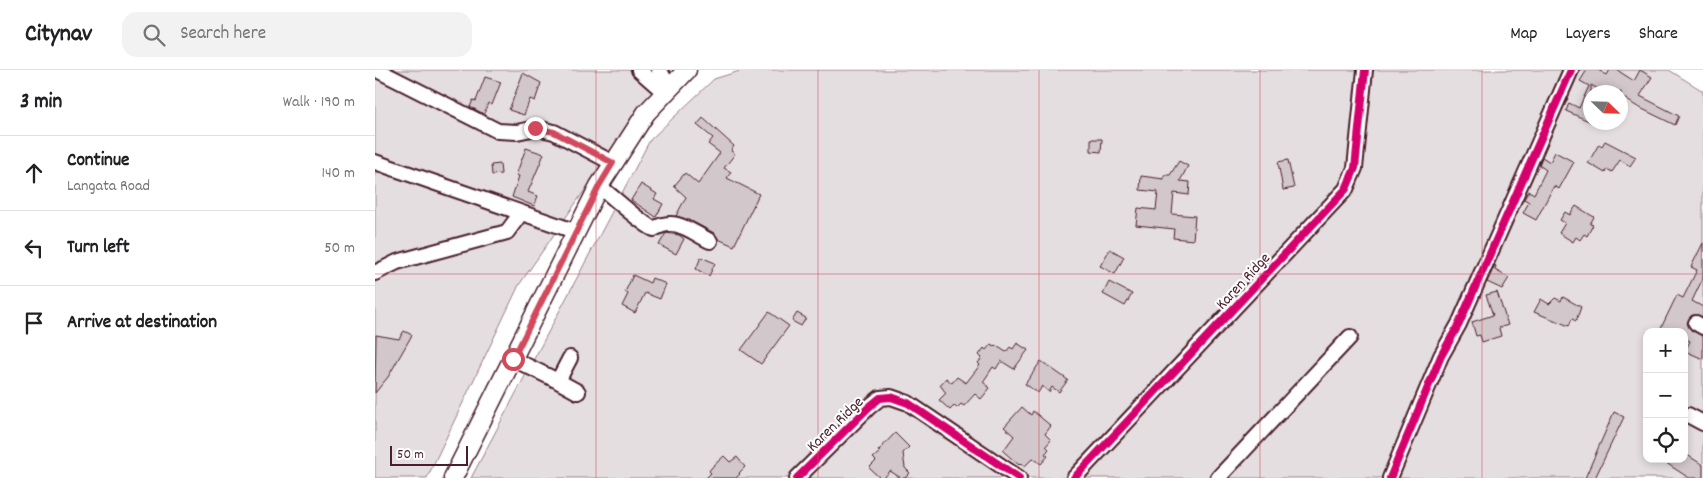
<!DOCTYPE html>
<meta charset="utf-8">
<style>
:root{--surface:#fff;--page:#f2f2f2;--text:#202124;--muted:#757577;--line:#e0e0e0}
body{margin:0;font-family:Dekko,sans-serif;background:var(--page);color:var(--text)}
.controls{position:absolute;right:15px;bottom:15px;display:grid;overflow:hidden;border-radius:10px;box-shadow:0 2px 8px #0003}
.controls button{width:45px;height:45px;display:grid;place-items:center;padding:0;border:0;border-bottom:1px solid var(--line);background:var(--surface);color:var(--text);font:25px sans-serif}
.compass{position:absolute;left:1208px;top:15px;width:45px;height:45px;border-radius:50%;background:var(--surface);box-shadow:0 2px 8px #0003;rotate:113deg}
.scale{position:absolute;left:15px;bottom:12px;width:78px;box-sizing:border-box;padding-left:5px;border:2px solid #4a1f2b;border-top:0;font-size:14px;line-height:18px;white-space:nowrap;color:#4a1f2b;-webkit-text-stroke:4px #fff;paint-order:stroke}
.stop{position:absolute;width:15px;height:15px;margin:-11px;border:4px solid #d1495b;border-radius:50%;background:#fff}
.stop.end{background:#d1495b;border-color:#fff;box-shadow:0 1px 5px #0008}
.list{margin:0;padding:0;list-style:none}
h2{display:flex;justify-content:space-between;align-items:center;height:65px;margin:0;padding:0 20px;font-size:21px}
h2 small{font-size:16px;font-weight:400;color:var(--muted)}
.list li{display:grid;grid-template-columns:32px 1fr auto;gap:15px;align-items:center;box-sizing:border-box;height:75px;padding:0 20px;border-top:1px solid var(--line)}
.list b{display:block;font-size:19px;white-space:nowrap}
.list p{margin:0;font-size:16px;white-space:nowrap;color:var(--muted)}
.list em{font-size:16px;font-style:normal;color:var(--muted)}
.icon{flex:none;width:28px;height:28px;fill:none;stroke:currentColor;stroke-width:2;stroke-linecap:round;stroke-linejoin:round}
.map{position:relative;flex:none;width:1328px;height:408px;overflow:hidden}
header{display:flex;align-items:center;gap:30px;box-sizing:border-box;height:70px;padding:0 25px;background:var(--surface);border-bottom:1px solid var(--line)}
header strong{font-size:24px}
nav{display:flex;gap:28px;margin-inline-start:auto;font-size:18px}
.search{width:350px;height:45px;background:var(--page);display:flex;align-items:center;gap:12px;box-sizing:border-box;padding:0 18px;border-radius:15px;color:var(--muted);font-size:19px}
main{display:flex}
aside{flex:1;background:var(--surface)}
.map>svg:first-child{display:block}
</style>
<header>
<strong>Citynav</strong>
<div class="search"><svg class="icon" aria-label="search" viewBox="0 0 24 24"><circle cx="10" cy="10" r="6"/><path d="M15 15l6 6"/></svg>Search here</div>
<nav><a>Map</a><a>Layers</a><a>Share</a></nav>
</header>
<main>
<aside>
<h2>3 min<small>Walk · 190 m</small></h2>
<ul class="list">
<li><svg class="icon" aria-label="ahead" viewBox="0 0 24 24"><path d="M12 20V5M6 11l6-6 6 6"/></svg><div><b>Continue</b><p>Langata Road</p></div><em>140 m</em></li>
<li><svg class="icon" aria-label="left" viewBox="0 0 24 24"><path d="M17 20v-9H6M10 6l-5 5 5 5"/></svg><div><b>Turn left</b></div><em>50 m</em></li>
<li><svg class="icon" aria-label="arrive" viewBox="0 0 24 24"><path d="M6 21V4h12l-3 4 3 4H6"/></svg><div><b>Arrive at destination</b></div></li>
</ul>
</aside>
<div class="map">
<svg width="1328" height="408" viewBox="0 0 1328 408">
<rect width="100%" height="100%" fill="#fff"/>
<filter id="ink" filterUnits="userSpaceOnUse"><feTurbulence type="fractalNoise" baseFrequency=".02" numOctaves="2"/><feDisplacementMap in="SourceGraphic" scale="10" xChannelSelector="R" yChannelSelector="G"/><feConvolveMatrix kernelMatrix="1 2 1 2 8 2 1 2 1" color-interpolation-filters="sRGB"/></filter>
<g filter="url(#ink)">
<path fill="#e5dee0" stroke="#987e86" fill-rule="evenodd" d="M0 0H293L144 215 52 408H0Z
M368 0H1294L1328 21V408H96L275 70 339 9ZM1216 22H1246V52H1216ZM1272 262H1309V389H1272Z"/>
<path fill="#d2c7cb" stroke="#4a1f2b" d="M1212 0H1223L1232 5 1235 0H1242L1259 11 1265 0 1277 7 1265 26 1304 46 1300 55 1261 36 1246 26V22H1228L1216 15V52L1191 41 1194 33 1204 38 1214 16 1205 11Z
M148 3 166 13 160 31 155 29 149 45 134 40Z
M110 7 126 12 117 35 113 33 109 44 95 37 98 30 101 31Z
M328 48 359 76 356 81 360 84 349 98 356 102 352 108 384 124 359 176 343 169 339 163 318 152 301 146 311 127 299 116 310 103 323 114 345 83 333 74 338 68 322 55Z
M716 69H727L726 82 716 81Z
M1230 71 1261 87 1255 96 1245 90 1237 102 1232 99 1230 103 1213 93 1224 74 1227 76Z
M151 78 169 84 153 122 163 126 159 136 137 127 144 106 141 105Z
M1180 82 1199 92 1184 119 1179 116 1161 150 1148 143 1154 132 1149 129 1154 121 1159 124 1171 100 1164 95 1167 87 1175 92Z
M913 90 919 118 908 120 903 92Z
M804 91 813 96 805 111 815 112 814 125 799 123 797 144 820 146 818 170 798 168 799 159 761 155 763 138 781 140 783 122 765 120 766 106 789 109V105H795Z
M125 94 126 104 117 105 116 95Z
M266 114 282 124 279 129 288 134 281 147 256 130Z
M1201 136 1219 147 1215 154 1218 155 1212 166 1209 164 1205 170 1201 167 1198 172 1184 163 1190 153 1185 150 1190 142 1195 145Z
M291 163 304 165 309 169 301 184 284 175Z
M1328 173V208L1317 231 1328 237V247L1317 245 1312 253 1316 260 1328 266V289L1310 281 1315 271 1309 268V262H1284L1302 225 1308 228 1322 200 1316 197Z
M735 179 749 187 740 204 725 196Z
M326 187 340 193 334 206 321 199Z
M1120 195 1121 196 1120 200 1134 208 1127 219 1112 212Z
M258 205 275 213 277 208 291 214 285 229 270 223 260 243 247 236 253 224 250 222Z
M734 212 757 224 750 236 728 224Z
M1122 222 1133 255 1124 258 1126 266 1107 272 1105 265 1101 266 1097 252 1118 245 1111 225Z
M1188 227 1206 237 1201 251 1197 249 1194 256 1159 242 1166 229 1174 234 1180 228 1186 231Z
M394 242 414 256 386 294 366 280Z
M422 243 431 248 426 256 417 251Z
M29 261 37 265 13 307 0 323 1 265 24 269Z
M642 273 653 280 639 299 626 291 621 299 618 297 608 312 615 318 606 329 600 324 589 336 586 334 582 338 579 336 575 340 564 330 571 323 565 315 571 308 577 313 582 307 591 313 605 295 603 293 607 288 604 285 609 278 611 280 616 274 619 276 620 275 631 282 635 277 638 279Z
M666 291 693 310 684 322 677 317 674 322 667 316 663 323 650 314Z
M647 337 656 345 658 341 676 356 670 364 676 370 671 376 674 379 670 384 673 386 666 394 658 388 650 396 646 393 644 395 628 381 639 366 629 357Z
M1239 342 1249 347 1220 408H1210Z
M520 363 534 377 528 383 530 398 535 403 530 408H526L515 401 509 408H505L494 398 501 391 498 388 505 382 503 381Z
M1309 383 1328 395V408H1314L1285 389H1309Z
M349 386 355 392 362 387 370 397 364 403 365 404 361 408H331L336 403 334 401 337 397Z"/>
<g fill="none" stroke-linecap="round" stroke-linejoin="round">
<g stroke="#4a1f2b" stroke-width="18">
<path id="minor" d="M2 0 123 61 142 62 161 58 179 62 238 93
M264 0 289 22
M284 0 295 17
M0 92 202 162
M224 116C237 126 268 155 279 159 299 146 315 161 335 171
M0 203 22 192 132 162 146 143
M1321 253 1328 257
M195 288 183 311 203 322
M138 289 183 311
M1313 345 1328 353
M422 408 494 337 505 328 516 327 533 333 644 408
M699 408 971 119 980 98 990 0
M843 408 975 267
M1015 408 1066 286 1084 254 1196 0"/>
</g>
<g stroke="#4a1f2b" stroke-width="21">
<path id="major" d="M78 408 224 116 271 43 312 0"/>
</g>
<use href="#minor" stroke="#fff" stroke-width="14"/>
<use href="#major" stroke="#fff" stroke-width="18"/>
<g stroke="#fff" stroke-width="11">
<path id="cycleway" d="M422 408 494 337 505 328 516 327 533 333 644 408
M699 408 971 119 980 98 990 0
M1015 408 1066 286 1084 254 1196 0"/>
</g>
<use href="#cycleway" stroke="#d6006c" stroke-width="8"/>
</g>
</g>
<g fill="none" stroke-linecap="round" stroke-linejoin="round" filter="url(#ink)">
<path stroke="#d1495b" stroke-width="6" d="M138 289 224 116 238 93 179 62 160 58"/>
</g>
<path fill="none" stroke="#d1495b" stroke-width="1" stroke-opacity="0.55" d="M221 0V408M443 0V408M664 0V408M885 0V408M1107 0V408M0 204H1328"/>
<g text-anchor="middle" stroke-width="4" stroke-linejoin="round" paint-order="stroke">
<g font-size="16" fill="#4a1f2b" stroke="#fff">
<text transform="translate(867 210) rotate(-47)" y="6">Karen Ridge</text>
<text transform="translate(459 353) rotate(-44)" y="6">Karen Ridge</text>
</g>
</g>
</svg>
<div class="controls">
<button>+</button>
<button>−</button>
<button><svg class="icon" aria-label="locate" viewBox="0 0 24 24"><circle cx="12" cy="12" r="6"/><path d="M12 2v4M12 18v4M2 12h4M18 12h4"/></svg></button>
</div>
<svg class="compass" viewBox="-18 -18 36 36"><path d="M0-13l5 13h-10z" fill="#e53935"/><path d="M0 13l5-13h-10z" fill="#757577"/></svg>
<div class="scale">50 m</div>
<div class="stop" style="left:138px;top:289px"></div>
<div class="stop end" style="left:160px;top:58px"></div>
</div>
</main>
